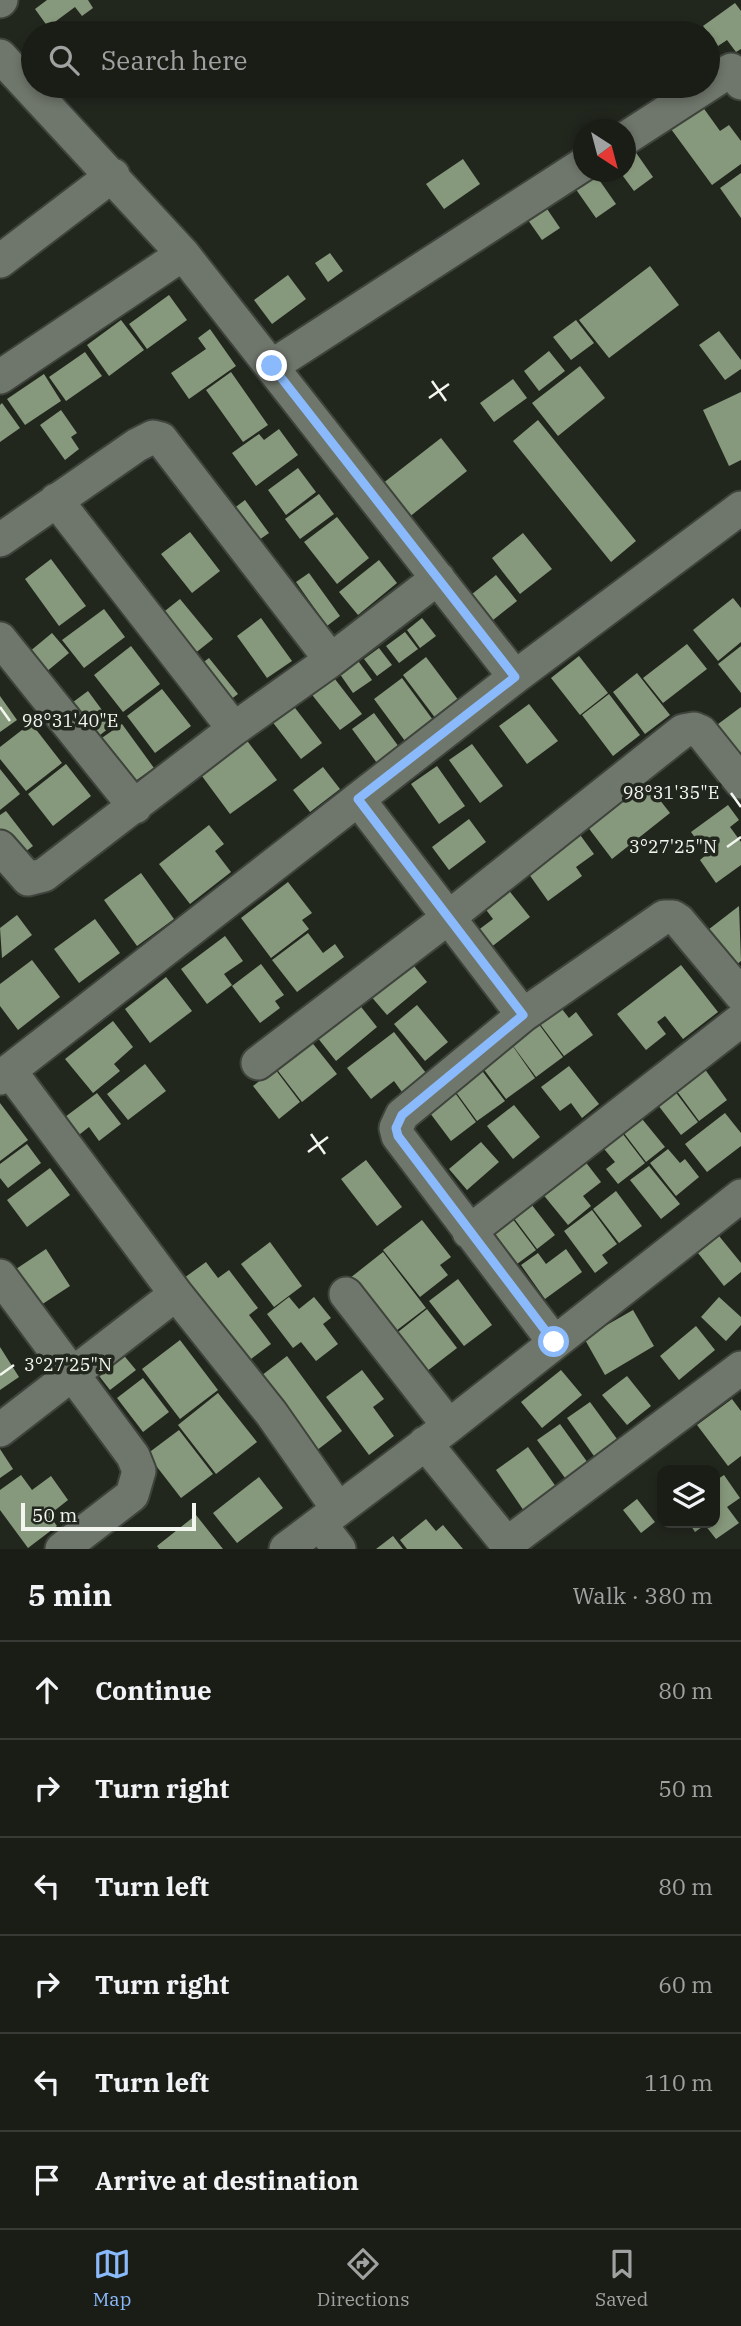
<!DOCTYPE html>
<meta charset="utf-8">
<style>
:root{--surface:#1a1d16;--page:#23261f;--text:#f1f3f6;--muted:#9fa2a1;--line:#383b35;--accent:#8abafc}
body{margin:0;font-family:"IBM Plex Serif",serif;background:var(--page);color:var(--text)}
.controls{position:absolute;right:21px;bottom:21px;display:grid;overflow:hidden;border-radius:14px;box-shadow:0 4px 10px #0003}
.controls button{width:63px;height:63px;display:grid;place-items:center;padding:0;border:0;border-bottom:2px solid var(--line);background:var(--surface);color:var(--text);font:35px sans-serif}
.compass{position:absolute;left:573px;top:119px;width:63px;height:63px;border-radius:50%;background:var(--surface);box-shadow:0 4px 10px #0003;rotate:144deg}
.scale{position:absolute;left:21px;bottom:18px;width:175px;box-sizing:border-box;padding-left:7px;border:4px solid #f2f6ef;border-top:0;font-size:19px;line-height:24px;white-space:nowrap;color:#f2f6ef;-webkit-text-stroke:5px #22271e;paint-order:stroke}
.stop{position:absolute;width:21px;height:21px;margin:-16px;border:5px solid #8abafc;border-radius:50%;background:#fff}
.stop.end{background:#8abafc;border-color:#fff;box-shadow:0 2px 7px #0008}
.list{margin:0;padding:0;list-style:none}
h2{display:flex;justify-content:space-between;align-items:center;height:91px;margin:0;padding:0 28px;font-size:30px}
h2 small{font-size:23px;font-weight:400;color:var(--muted)}
.list li{display:grid;grid-template-columns:46px 1fr auto;gap:21px;align-items:center;box-sizing:border-box;height:98px;padding:0 28px;border-top:2px solid var(--line)}
.list b{display:block;font-size:26px;white-space:nowrap}
.list em{font-size:23px;font-style:normal;color:var(--muted)}
.icon{flex:none;width:38px;height:38px;fill:none;stroke:currentColor;stroke-width:2;stroke-linecap:round;stroke-linejoin:round}
.map{position:relative;flex:none;width:741px;height:1549px;overflow:hidden}
.search{position:absolute;background:var(--surface);box-shadow:0 4px 10px #0003;left:21px;right:21px;top:21px;height:77px;display:flex;align-items:center;gap:18px;box-sizing:border-box;padding:0 24px;border-radius:38px;color:var(--muted);font-size:26px}
.sheet{height:679px;background:var(--surface)}
nav{display:flex;justify-content:space-around;align-items:center;box-sizing:border-box;height:98px;border-top:2px solid var(--line);background:var(--surface);font-size:19px;color:var(--muted)}
nav a{display:grid;justify-items:center;gap:4px}
nav .on{color:var(--accent)}
.map>svg:first-child{display:block}
</style>
<div class="map">
<svg width="741" height="1549" viewBox="0 0 741 1549">
<rect width="100%" height="100%" fill="#22271e"/>
<path fill="#87997c" d="M47 0H88L93 8 82 16 75 7 48 27 35 9Z
M735 3 741 11V49L736 52 727 40 718 46 703 26Z
M702 106 720 131 729 125 741 141V164L712 185 671 129Z
M632 147 653 177 634 191 620 172H626V152Z
M463 159 480 184 444 209 426 184Z
M741 173V218L720 188Z
M595 174 616 204 596 218 575 188Z
M541 200 560 228 542 240 523 213Z
M330 253 343 271 328 282 315 263Z
M650 266 679 305 609 358 579 320Z
M288 275 306 299 272 324 254 300Z
M169 295 187 320 147 349 129 324Z
M121 320 144 350 109 376 87 345Z
M576 320 594 343 571 360 553 337Z
M210 329 236 366 189 399 171 373 206 349 198 338Z
M719 331 741 360V369L725 380 699 345Z
M549 351 565 371 539 391 524 371Z
M85 352 102 376 66 401 49 377Z
M580 366 605 398 558 436 532 403Z
M231 372 268 425 243 442 206 390Z
M44 374 61 401 25 425 7 399Z
M513 379 527 398 494 422 480 403Z
M741 392V460L729 466 703 410Z
M2 403 20 428 0 442V405Z
M61 410 77 433 71 437 79 449 65 460 40 425Z
M538 420 636 541 611 562 513 441Z
M279 429 298 455 256 486 232 453 259 434 264 440Z
M441 438 467 471 408 518 382 484Z
M298 468 316 492 286 515 268 490Z
M319 494 334 514 300 539 285 519Z
M245 500 269 533 256 542 233 509Z
M337 517 369 558 337 584 304 542Z
M190 532 220 571 192 593 161 554Z
M523 533 552 569 520 594 492 558Z
M51 559 86 606 59 626 25 579Z
M379 560 397 583 358 615 339 592Z
M309 573 340 616 327 626 296 582Z
M496 575 517 601 483 628 462 602Z
M733 598 741 608V642L718 661 693 630Z
M180 599 213 639 189 658 156 618Z
M104 609 125 637 84 668 62 640Z
M261 618 292 661 267 678 237 636Z
M422 618 436 636 420 648 407 630Z
M405 632 418 649 399 663 386 646Z
M52 633 69 653 40 677 23 657Z
M687 644 707 669 663 703 643 678Z
M131 646 160 684 123 712 94 675Z
M741 646V693L718 664Z
M379 648 392 665 377 676 364 659Z
M353 654 372 680 353 693 335 667Z
M579 656 608 693 580 715 551 678Z
M426 657 462 705 439 723 403 675Z
M209 658 238 694 222 706 193 670Z
M637 673 670 715 645 734 613 692Z
M331 674 362 714 340 730 309 691Z
M402 678 436 724 408 745 374 699Z
M162 689 191 726 155 753 127 716Z
M88 691 113 725 91 742 65 708Z
M609 694 640 735 613 756 582 715Z
M0 696 17 720 0 732Z
M292 704 322 743 301 759 271 720Z
M529 704 558 741 527 764 499 726Z
M741 707V763L706 733Z
M374 713 399 747 377 763 352 729Z
M31 723 62 763 26 791 0 759V747Z
M122 724 154 768 125 788 93 744Z
M242 734 277 780 230 814 196 768Z
M472 744 503 786 480 803 449 760Z
M66 764 91 796 53 826 28 794Z
M437 766 465 806 439 824 411 784Z
M323 767 340 789 310 812 293 790Z
M0 769 20 794 0 810Z
M645 781 670 813 612 859 587 826Z
M728 805 739 820 730 827 741 842V865L716 883 700 860 707 854 691 832Z
M6 811 33 846 18 857 0 833V815Z
M469 819 486 842 449 870 432 847Z
M209 825 224 844 215 851 231 872 190 904 159 864Z
M578 832 594 854 576 867 582 876 548 901 526 870Z
M141 873 174 919 137 946 104 900Z
M288 882 312 913 302 920 309 929 271 958 241 918Z
M507 888 530 917 490 948 477 931 493 919 484 907Z
M739 906 741 961 731 969 704 933Z
M17 915 32 935 2 958 0 928Z
M95 919 120 953 79 983 54 949Z
M308 933 323 953 335 944 344 957 297 992 272 960Z
M225 936 243 961 224 974 232 985 207 1004 181 969Z
M32 960 60 997 18 1030 0 1006V984Z
M410 961 427 982 387 1015 369 994Z
M261 964 284 995 275 1001 280 1008 260 1023 232 986Z
M681 965 718 1012 683 1039 665 1016 657 1022 666 1034 646 1050 617 1014Z
M166 977 192 1011 150 1043 125 1009Z
M358 1003 377 1027 336 1061 317 1037Z
M558 1004 569 1018 576 1012 593 1035 564 1056 537 1020Z
M417 1005 448 1042 425 1061 394 1024Z
M535 1019 563 1057 536 1077 508 1039Z
M113 1021 133 1047 114 1064 120 1071 93 1093 65 1059Z
M394 1032 426 1073 402 1092 394 1081 371 1099 347 1068Z
M310 1040 337 1074 302 1102 275 1067Z
M512 1045 535 1078 506 1099 482 1067Z
M145 1064 166 1091 128 1120 107 1094Z
M569 1066 599 1104 582 1118 571 1103 560 1111 541 1087Z
M480 1068 505 1101 477 1121 453 1088Z
M704 1068 727 1100 699 1121 671 1083Z
M275 1069 300 1102 279 1119 253 1086Z
M668 1082 698 1122 681 1135 651 1096Z
M453 1090 476 1122 451 1141 427 1109Z
M97 1093 121 1124 99 1141 89 1127 75 1138 61 1120Z
M0 1103 28 1140 0 1161Z
M514 1105 540 1137 513 1159 487 1126Z
M725 1113 741 1133V1146L707 1172 685 1144Z
M638 1114 665 1147 646 1162 620 1128Z
M619 1129 645 1163 618 1184 606 1169 615 1162 600 1144Z
M481 1142 499 1162 467 1190 449 1169Z
M27 1144 41 1163 8 1188 0 1178V1164Z
M668 1149 680 1163 685 1159 699 1177 676 1196 650 1163Z
M366 1160 402 1207 377 1226 341 1179Z
M584 1160 601 1182 583 1196 591 1206 568 1225 537 1187Z
M649 1166 680 1204 661 1219 630 1180Z
M50 1168 70 1195 27 1227 7 1200Z
M616 1191 642 1226 619 1243 593 1209Z
M528 1200 555 1235 537 1249 510 1213Z
M592 1210 617 1244 602 1255 608 1263 595 1273 564 1231Z
M509 1214 536 1250 517 1264 491 1228Z
M422 1220 451 1257 440 1265 448 1275 420 1297 383 1250Z
M719 1236 741 1263V1272L724 1286 698 1253Z
M270 1242 302 1286 274 1307 241 1264Z
M46 1249 70 1286 41 1305 16 1269Z
M566 1249 582 1272 545 1299 521 1265 538 1253 546 1264Z
M383 1252 426 1308 388 1337 345 1282Z
M206 1262 218 1278 229 1270 258 1308 249 1315 271 1344 247 1362 184 1278Z
M458 1279 492 1325 464 1346 429 1301Z
M289 1297 299 1309 314 1297 331 1318 323 1324 338 1344 316 1361 301 1342 293 1348 267 1314Z
M719 1297 741 1317V1325L726 1341 701 1317Z
M427 1309 457 1348 422 1375 393 1336Z
M633 1310 654 1346 605 1375 584 1338Z
M696 1326 715 1350 679 1380 660 1356Z
M180 1340 218 1390 180 1419 142 1369Z
M0 1347 19 1377 0 1390Z
M121 1352 136 1370 110 1390 96 1372Z
M287 1356 342 1431 312 1454 257 1379Z
M362 1370 384 1399 373 1407 394 1436 369 1455 326 1397Z
M561 1370 582 1395 542 1428 521 1402Z
M627 1376 651 1406 627 1425 602 1395Z
M143 1378 169 1412 143 1432 117 1398Z
M218 1393 257 1442 216 1474 178 1425Z
M732 1399 741 1411V1456L728 1466 697 1425Z
M590 1402 617 1439 594 1456 567 1418Z
M560 1424 593 1470 571 1486 537 1440Z
M179 1430 213 1474 181 1498 147 1454Z
M528 1447 559 1491 526 1514 496 1470Z
M0 1449 13 1469 0 1478Z
M21 1475 32 1490 51 1476 68 1500 49 1515 57 1526 28 1548 0 1510V1490Z
M724 1475 740 1498 727 1507 739 1523 716 1539 705 1525 695 1532 689 1523H715V1481Z
M259 1477 283 1508 237 1543 213 1513Z
M637 1499 655 1522 641 1533 623 1510Z
M196 1515 223 1549H159L157 1546Z
M426 1519 436 1531 443 1525 463 1549H407L400 1540Z
M393 1536 403 1549H376Z"/>
<g fill="none" stroke-linecap="round" stroke-linejoin="round">
<g stroke="#3e433b" stroke-width="37">
<path id="minor" d="M0 1 1 0
M0 56 183 254 515 677
M626 138 731 70 741 83
M0 261 113 175
M272 366 584 164
M0 377 183 254
M56 500 234 729
M0 540 137 445 153 437 161 439 331 660
M0 639 135 807
M358 799 523 1015
M0 847 28 879 44 875 234 729 331 660 438 578
M258 1063 449 917 683 731 694 729 701 732 741 782
M10 1071 176 1294 271 1413 338 1509
M0 1078 515 677 741 508
M469 1232 741 1020
M0 1276 133 1456 139 1471 132 1495 62 1549
M346 1294 449 1426
M554 1342 398 1136 396 1128 402 1115 523 1015 664 917H673L679 921 741 995
M0 1430 176 1294
M425 1443 507 1544 741 1368
M320 1524 339 1549
M286 1549 449 1426 741 1196"/>
</g>
<use href="#minor" stroke="#6f766b" stroke-width="33"/>
</g>
<g fill="none" stroke-linecap="round" stroke-linejoin="round">
<path stroke="#8abafc" stroke-width="9" d="M272 366 515 677 358 799 523 1015 402 1115 396 1128 398 1136 554 1342"/>
</g>
<path fill="none" stroke="#f2f6ef" stroke-width="2.5" d="M432 381 446 401M429 398 449 384M0 707 10 721M731 793 741 807M727 847 741 837M311 1134 325 1154M308 1152 328 1137M0 1375 14 1365"/>
<g font-size="18" text-anchor="middle" fill="#f2f6ef" stroke="#22271e" stroke-width="7" stroke-linejoin="round" paint-order="stroke">
<text x="70" y="727">98°31'40"E</text>
<text x="671" y="799">98°31'35"E</text>
<text x="673" y="853">3°27'25"N</text>
<text x="68" y="1371">3°27'25"N</text>
</g>
</svg>
<div class="controls">
<button><svg class="icon" aria-label="layers" viewBox="0 0 24 24"><path d="M12 4l9 5-9 5-9-5zM3 14l9 5 9-5"/></svg></button>
</div>
<svg class="compass" viewBox="-18 -18 36 36"><path d="M0-13l5 13h-10z" fill="#e53935"/><path d="M0 13l5-13h-10z" fill="#9fa2a1"/></svg>
<div class="scale">50 m</div>
<div class="stop" style="left:554px;top:1342px"></div>
<div class="stop end" style="left:272px;top:366px"></div>
<div class="search"><svg class="icon" aria-label="search" viewBox="0 0 24 24"><circle cx="10" cy="10" r="6"/><path d="M15 15l6 6"/></svg>Search here</div>
</div>
<section class="sheet">
<h2>5 min<small>Walk · 380 m</small></h2>
<ul class="list">
<li><svg class="icon" aria-label="ahead" viewBox="0 0 24 24"><path d="M12 20V5M6 11l6-6 6 6"/></svg><div><b>Continue</b></div><em>80 m</em></li>
<li><svg class="icon" aria-label="right" viewBox="0 0 24 24"><path d="M7 20v-9h11M14 6l5 5-5 5"/></svg><div><b>Turn right</b></div><em>50 m</em></li>
<li><svg class="icon" aria-label="left" viewBox="0 0 24 24"><path d="M17 20v-9H6M10 6l-5 5 5 5"/></svg><div><b>Turn left</b></div><em>80 m</em></li>
<li><svg class="icon" aria-label="right" viewBox="0 0 24 24"><path d="M7 20v-9h11M14 6l5 5-5 5"/></svg><div><b>Turn right</b></div><em>60 m</em></li>
<li><svg class="icon" aria-label="left" viewBox="0 0 24 24"><path d="M17 20v-9H6M10 6l-5 5 5 5"/></svg><div><b>Turn left</b></div><em>110 m</em></li>
<li><svg class="icon" aria-label="arrive" viewBox="0 0 24 24"><path d="M6 21V4h12l-3 4 3 4H6"/></svg><div><b>Arrive at destination</b></div></li>
</ul>
</section>
<nav>
<a class="on"><svg class="icon" aria-label="map" viewBox="0 0 24 24"><path d="M3 6l6-2 6 2 6-2v14l-6 2-6-2-6 2zM9 4v14M15 6v14"/></svg>Map</a>
<a><svg class="icon" aria-label="directions" viewBox="0 0 24 24"><path d="M12 3l9 9-9 9-9-9zM9 14v-3h6M13 9l2 2-2 2"/></svg>Directions</a>
<a><svg class="icon" aria-label="saved" viewBox="0 0 24 24"><path d="M7 4h10v16l-5-4-5 4z"/></svg>Saved</a>
</nav>
